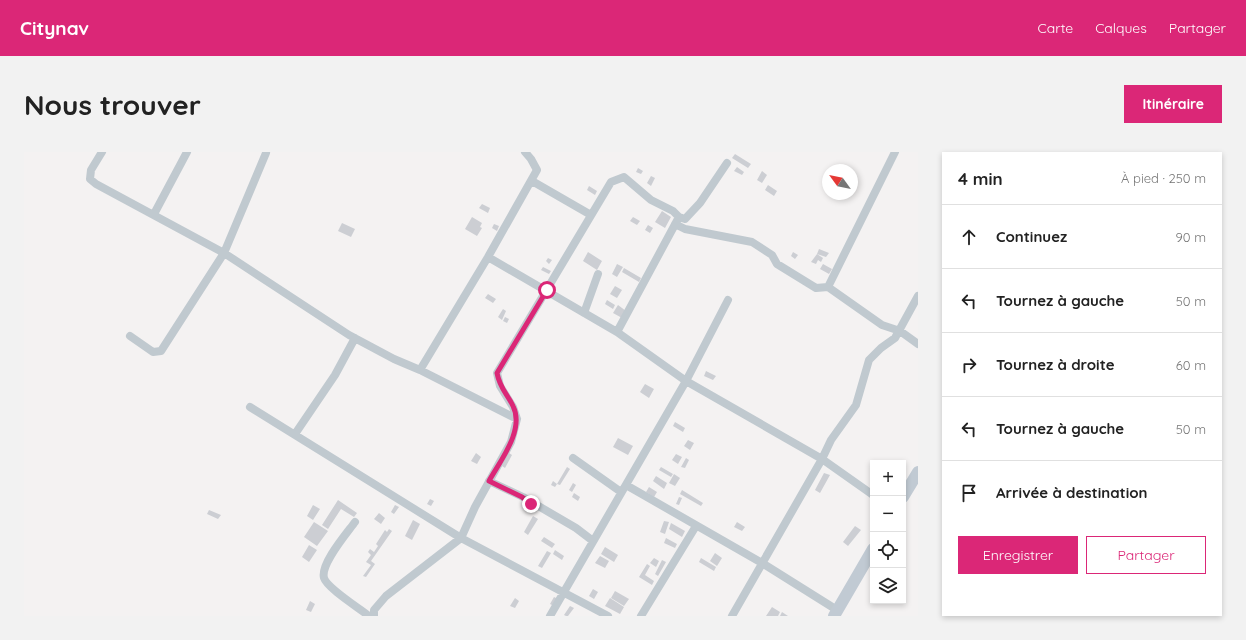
<!DOCTYPE html>
<html lang="fr">
<meta charset="utf-8">
<style>
:root{--surface:#fff;--page:#f2f2f2;--text:#222;--muted:#767676;--line:#e0e0e0;--accent:#db2777}
body{margin:0;font-family:Quicksand,sans-serif;background:var(--page);color:var(--text)}
.controls{position:absolute;right:12px;bottom:12px;display:grid;overflow:hidden;border-radius:0px;box-shadow:0 2px 6px #0003}
.controls button{width:36px;height:36px;display:grid;place-items:center;padding:0;border:0;border-bottom:1px solid var(--line);background:var(--surface);color:var(--text);font:20px sans-serif}
.compass{position:absolute;left:798px;top:12px;width:36px;height:36px;border-radius:50%;background:var(--surface);box-shadow:0 2px 6px #0003;rotate:303deg}
.stop{position:absolute;width:12px;height:12px;margin:-9px;border:3px solid #db2777;border-radius:50%;background:#fff}
.stop.end{background:#db2777;border-color:#fff;box-shadow:0 1px 4px #0008}
.list{margin:0;padding:0;list-style:none}
h2{display:flex;justify-content:space-between;align-items:center;height:52px;margin:0;padding:0 16px;font-size:17px}
h2 small{font-size:13px;font-weight:400;color:var(--muted)}
.list li{display:grid;grid-template-columns:26px 1fr auto;gap:12px;align-items:center;box-sizing:border-box;height:64px;padding:0 16px;border-top:1px solid var(--line)}
.list b{display:block;font-size:15px;white-space:nowrap}
.list em{font-size:13px;font-style:normal;color:var(--muted)}
.actions{display:flex;gap:8px;padding:12px 16px}
.actions a{flex:1;padding:9px 0;border:1px solid var(--accent);border-radius:0px;text-align:center;font-size:14px;color:var(--accent)}
.actions .main{background:var(--accent);color:#fff}
.icon{flex:none;width:22px;height:22px;fill:none;stroke:currentColor;stroke-width:2;stroke-linecap:round;stroke-linejoin:round}
.map{position:relative;flex:none;width:894px;height:464px;overflow:hidden;border-radius:0px}
header{display:flex;align-items:center;gap:24px;box-sizing:border-box;height:56px;padding:0 20px;background:var(--accent);color:#fff}
header strong{font-size:19px}
nav{display:flex;gap:22px;margin-inline-start:auto;font-size:14px}
.intro{display:flex;align-items:center;justify-content:space-between;box-sizing:border-box;height:96px;padding:0 24px}
h1{margin:0;font-size:28px}
.button{padding:10px 18px;border-radius:0px;background:var(--accent);color:#fff;font-size:14px;font-weight:700}
main{display:flex;gap:24px;padding:0 24px}
aside{flex:1;background:var(--surface);border-radius:0px;box-shadow:0 2px 6px #0003}
.map>svg:first-child{display:block}
</style>
<header>
<strong>Citynav</strong>
<nav><a>Carte</a><a>Calques</a><a>Partager</a></nav>
</header>
<div class="intro"><h1>Nous trouver</h1><a class="button">Itinéraire</a></div>
<main>
<div class="map">
<svg width="894" height="464" viewBox="0 0 894 464">
<rect width="100%" height="100%" fill="#f4f2f2"/>
<path fill="#ccced3" d="M711 2 727 12 724 16 708 6Z
M713 15 720 20 718 23 710 19Z
M614 16 619 19 617 22 612 20Z
M738 19 743 23 738 31 733 28Z
M627 24 631 26 627 34 623 31Z
M744 33 753 39 750 44 741 38Z
M565 34 573 39 571 43 563 38Z
M458 52 466 56 464 61 455 56Z
M638 59 647 65 641 76 631 70Z
M448 65 458 71 456 75 458 76 453 84 441 77Z
M609 65 616 69 613 73 606 69Z
M318 71 331 77 327 85 314 79Z
M470 72 475 74 473 79 468 76Z
M624 73 629 76 626 81 621 78Z
M795 97 805 101 802 105 793 102Z
M564 100 578 109 573 118 559 109Z
M769 100 774 103 771 107 767 104Z
M793 102 799 106 797 110 794 108 792 112 787 110Z
M524 106 528 108 525 112 522 109Z
M593 112 599 115 593 125 588 122Z
M799 112 808 117 805 122 796 117Z
M519 115 527 119 525 122 517 118Z
M600 116 617 126 615 130 598 120Z
M591 134 598 138 593 146 586 142Z
M464 142 472 147 469 151 461 146Z
M583 148 591 153 589 157 581 152Z
M594 153 602 159 598 166 589 161Z
M479 157 482 159 478 168 474 165Z
M481 165 485 167 483 171 479 169Z
M682 219 692 224 689 228 680 224Z
M621 232 630 237 625 246 616 240Z
M651 270 661 276 659 280 649 274Z
M594 286 609 294 604 303 589 295Z
M664 288 670 291 666 298 660 294Z
M452 301 457 305 453 312 447 309Z
M485 301 488 303 481 316 478 314Z
M652 302 658 305 654 312 648 308Z
M662 306 665 308 661 316 657 315Z
M543 315 546 317 536 333 533 332 531 335 527 333 529 329 533 332Z
M637 315 649 322 647 325 635 318Z
M800 321 806 323 796 341 791 338Z
M650 322 656 326 651 334 645 331Z
M632 324 643 331 640 337 629 329Z
M549 331 552 333 548 340 545 338Z
M625 335 633 340 630 345 622 340Z
M658 338 679 351 677 354 656 342Z
M550 341 556 345 554 349 548 345Z
M655 345 658 346 655 353 652 352Z
M406 347 410 349 407 354 403 352Z
M314 348 333 361 330 365 317 357 304 377 298 373Z
M289 353 296 357 289 368 283 364Z
M371 353 375 355 370 362 367 360Z
M185 358 197 363 194 367 183 362Z
M355 361 361 366 357 372 350 367Z
M509 364 514 367 504 383 500 380Z
M389 368 396 372 388 388 381 384Z
M640 369 645 370 641 382 636 380Z
M290 370 304 379 293 394 280 385Z
M713 370 721 375 718 379 710 375Z
M647 371 661 379 658 385 645 377Z
M831 374 837 378 824 394 819 390Z
M365 377 368 379 347 409 351 412 342 425 339 424 347 413 342 410 347 403 344 400 346 397 350 400 354 394 352 392 361 378 363 380Z
M520 385 531 392 528 396 517 389Z
M642 386 653 392 651 396 640 391Z
M285 393 293 398 285 410 278 405Z
M581 395 594 403 590 410 577 402Z
M531 398 540 404 538 408 529 402Z
M523 399 527 401 518 416 514 414Z
M691 401 698 406 693 414 686 409Z
M576 404 585 409 581 416 571 411Z
M630 406 635 409 632 415 626 411Z
M677 406 692 415 690 419 675 410Z
M638 408 642 410 634 424 631 422Z
M623 412 626 414 621 423 630 429 628 433 615 425Z
M569 437 574 440 570 447 565 444Z
M591 439 605 447 600 454 587 446Z
M530 445 534 447 530 454 526 452Z
M491 446 495 449 491 456 486 454Z
M586 446 600 455 596 462 581 454Z
M286 449 291 452 287 460 282 458Z
M546 454 550 456 544 464H542L540 463Z
M748 455 756 460 754 464H742Z
M758 460 764 464H756Z"/>
<g fill="none" stroke-linecap="round" stroke-linejoin="round">
<path stroke="#c0c9cf" stroke-width="8" d="M78 0 67 18 66 27 72 32 200 101 325 183 370 207 396 218 493 267
M508 29 567 63
M130 62 163 0
M655 65 661 67 676 51 703 11
M651 72 661 77 728 90 748 103 753 112 792 136 804 135 858 173 876 179 894 192
M464 105 593 180 662 229 798 307 849 343
M804 135 871 0
M560 161 574 122
M106 184 129 200 137 199 200 101 242 1
M396 218 464 105 513 18 507 7 501 0
M226 255 437 386 584 464
M271 282 311 223 331 186
M549 306 597 340
M465 329 499 345 552 376 569 389
M602 333 738 411 813 458
M331 370C323 381 296 412 300 426 303 436 335 456 345 464
M350 464V458L362 444 437 386 451 355 487 290 493 267 489 255 476 234 473 221 587 30 600 25 627 48 649 59 655 65 593 180
M526 464 662 229 704 148
M617 464 672 374
M708 464 798 307 807 288 832 253 845 208 857 196 871 186 894 144"/>
<path stroke="#c1cad3" stroke-width="12" d="M879 345 894 320
M810 464 849 397"/>
</g>
<g fill="none" stroke-linecap="round" stroke-linejoin="round">
<path stroke="#db2777" stroke-width="5" d="M507 352 498 345 465 329C476 309 501 278 489 254 483 241 476 237 473 221L523 138"/>
</g>
</svg>
<div class="controls">
<button>+</button>
<button>−</button>
<button><svg class="icon" aria-label="locate" viewBox="0 0 24 24"><circle cx="12" cy="12" r="6"/><path d="M12 2v4M12 18v4M2 12h4M18 12h4"/></svg></button>
<button><svg class="icon" aria-label="layers" viewBox="0 0 24 24"><path d="M12 4l9 5-9 5-9-5zM3 14l9 5 9-5"/></svg></button>
</div>
<svg class="compass" viewBox="-18 -18 36 36"><path d="M0-13l5 13h-10z" fill="#e53935"/><path d="M0 13l5-13h-10z" fill="#767676"/></svg>
<div class="stop" style="left:523px;top:138px"></div>
<div class="stop end" style="left:507px;top:352px"></div>
</div>
<aside>
<h2>4 min<small>À pied · 250 m</small></h2>
<ul class="list">
<li><svg class="icon" aria-label="ahead" viewBox="0 0 24 24"><path d="M12 20V5M6 11l6-6 6 6"/></svg><div><b>Continuez</b></div><em>90 m</em></li>
<li><svg class="icon" aria-label="left" viewBox="0 0 24 24"><path d="M17 20v-9H6M10 6l-5 5 5 5"/></svg><div><b>Tournez à gauche</b></div><em>50 m</em></li>
<li><svg class="icon" aria-label="right" viewBox="0 0 24 24"><path d="M7 20v-9h11M14 6l5 5-5 5"/></svg><div><b>Tournez à droite</b></div><em>60 m</em></li>
<li><svg class="icon" aria-label="left" viewBox="0 0 24 24"><path d="M17 20v-9H6M10 6l-5 5 5 5"/></svg><div><b>Tournez à gauche</b></div><em>50 m</em></li>
<li><svg class="icon" aria-label="arrive" viewBox="0 0 24 24"><path d="M6 21V4h12l-3 4 3 4H6"/></svg><div><b>Arrivée à destination</b></div></li>
</ul>
<div class="actions"><a class="main">Enregistrer</a><a>Partager</a></div>
</aside>
</main>
